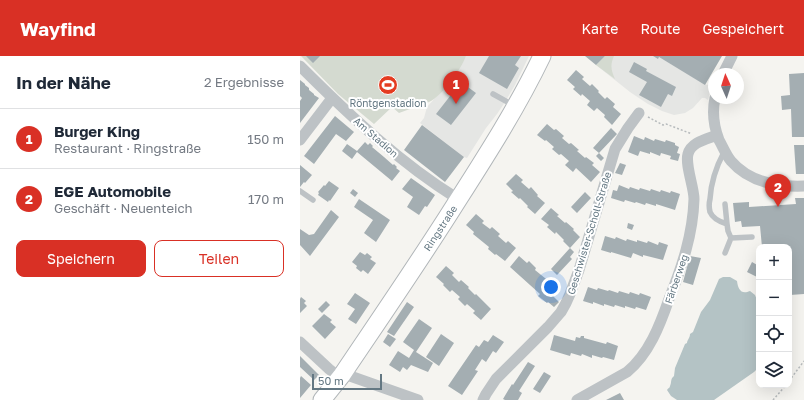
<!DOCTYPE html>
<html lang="de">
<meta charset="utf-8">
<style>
:root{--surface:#fff;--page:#f2f2f3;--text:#1f2937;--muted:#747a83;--line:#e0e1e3;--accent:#d93025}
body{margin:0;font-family:"Golos Text",sans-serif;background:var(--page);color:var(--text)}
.controls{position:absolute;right:12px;bottom:12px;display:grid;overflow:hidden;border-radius:8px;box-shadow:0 4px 16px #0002}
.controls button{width:36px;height:36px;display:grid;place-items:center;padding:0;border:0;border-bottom:1px solid var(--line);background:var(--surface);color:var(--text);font:20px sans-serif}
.compass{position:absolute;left:408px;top:12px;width:36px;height:36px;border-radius:50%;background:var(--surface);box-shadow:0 4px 16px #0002;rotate:357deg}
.scale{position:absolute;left:12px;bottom:10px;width:70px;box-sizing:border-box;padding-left:4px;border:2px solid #637782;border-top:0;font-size:11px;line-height:14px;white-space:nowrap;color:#637782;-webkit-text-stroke:3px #fff;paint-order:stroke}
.you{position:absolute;left:251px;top:231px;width:14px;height:14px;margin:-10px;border:3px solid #fff;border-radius:50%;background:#1a73e8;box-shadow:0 0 0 6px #1a73e833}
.badge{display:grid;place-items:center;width:26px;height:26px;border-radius:50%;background:var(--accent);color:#fff;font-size:13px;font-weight:700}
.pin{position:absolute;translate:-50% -33px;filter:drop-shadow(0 1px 2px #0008)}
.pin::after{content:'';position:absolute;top:21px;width:14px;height:12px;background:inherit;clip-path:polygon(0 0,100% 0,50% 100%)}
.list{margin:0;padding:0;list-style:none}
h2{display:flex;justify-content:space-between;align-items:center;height:52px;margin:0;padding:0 16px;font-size:17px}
h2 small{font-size:13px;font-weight:400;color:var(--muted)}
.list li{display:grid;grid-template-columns:26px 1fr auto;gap:12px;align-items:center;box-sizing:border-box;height:60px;padding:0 16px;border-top:1px solid var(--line)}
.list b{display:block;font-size:15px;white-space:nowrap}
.list p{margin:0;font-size:13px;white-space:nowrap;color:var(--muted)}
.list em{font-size:13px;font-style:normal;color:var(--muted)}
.actions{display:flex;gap:8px;padding:12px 16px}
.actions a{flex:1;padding:9px 0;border:1px solid var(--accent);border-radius:8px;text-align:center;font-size:14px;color:var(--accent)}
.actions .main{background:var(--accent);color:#fff}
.icon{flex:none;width:22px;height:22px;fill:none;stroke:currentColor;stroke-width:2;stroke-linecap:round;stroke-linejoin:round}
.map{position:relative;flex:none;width:504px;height:344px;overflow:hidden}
header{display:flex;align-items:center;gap:24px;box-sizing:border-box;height:56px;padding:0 20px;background:var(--accent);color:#fff}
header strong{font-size:19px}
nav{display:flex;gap:22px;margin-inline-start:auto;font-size:14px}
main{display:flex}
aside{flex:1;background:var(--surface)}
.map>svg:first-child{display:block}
</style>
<header>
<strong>Wayfind</strong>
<nav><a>Karte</a><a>Route</a><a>Gespeichert</a></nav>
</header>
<main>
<aside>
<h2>In der Nähe<small>2 Ergebnisse</small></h2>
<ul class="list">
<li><span class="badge">1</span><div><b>Burger King</b><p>Restaurant · Ringstraße</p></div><em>150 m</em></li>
<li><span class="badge">2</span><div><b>EGE Automobile</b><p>Geschäft · Neuenteich</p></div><em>170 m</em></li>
</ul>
<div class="actions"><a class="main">Speichern</a><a>Teilen</a></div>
</aside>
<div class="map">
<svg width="504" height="344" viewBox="0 0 504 344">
<rect width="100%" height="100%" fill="#f5f4f0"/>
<path fill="#e5e6e4" d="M166 0H229L215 29 205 46 197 58 186 72 167 102 164 101 120 67 124 62 127 51 153 22 160 12Z
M305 0H353L359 1 406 29 412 28 408 44 405 42H402L393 52 385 57 374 59 362 55 348 48 330 36 296 9Z"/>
<path fill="#d4dad0" d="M1 0H166C161 14 142 40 129 46 119 50 109 53 99 57L92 51 74 68 38 38Z
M305 0H314C310 9 311 14 315 23L296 9Z"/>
<path fill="#b4c3c5" d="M423 221H430L437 225C438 233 441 239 450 235L455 239 457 244 459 245V311L454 316 414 344H377L371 340 367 334C368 332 370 332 370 330 372 326 370 323 374 320L375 312 385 288 387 287C387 284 390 282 390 278L393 276 401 256 410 244 419 223Z"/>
<path fill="#a4aeb2" d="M6 0H20L13 7Z
M189 0H221L215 9 219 12 207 33 179 17Z
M285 0H305L296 9Z
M353 0H422L405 29 359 1 358 3Z
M334 6 347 13 346 15 376 31 372 40 368 38 361 51 339 39 347 26 329 16Z
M276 14 284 21 282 23 290 30 292 28 299 35 298 36 305 43 307 41 315 48 313 51 321 58 312 69 304 61 305 59 297 52 294 55 287 49 290 45 282 38 281 40 273 33 275 31 267 24Z
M504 17V81H492L491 53 482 54 481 40 490 39 489 18Z
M0 24 5 28V29L9 32V34L14 38V39L19 42 0 67V45L2 42 0 40Z
M161 26 176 37 151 69 136 58Z
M35 60 54 76 46 85 36 78 14 108 4 100Z
M247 68 254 74 256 73 264 80 262 82 269 88 271 87 279 94 277 95 285 102 286 101 294 107 292 109 300 116 291 126 276 112 273 116 265 109 269 105 261 98 259 99 252 93 254 91 246 84 245 85 237 79Z
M122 69 164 101 145 126 104 94Z
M311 72 317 78 299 97 293 92Z
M334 80 344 84 345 81 354 85 355 83 365 86 366 84 375 87V89L379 91 377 97 380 98 378 105 370 103 371 100 361 97 360 100 350 96V98L340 95 338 100 328 96Z
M65 86 68 89 70 87 73 90 72 91 84 101 93 109 94 108 97 111 96 112 100 115 92 125 57 96 52 103 42 95 47 88 57 95Z
M494 89H504V118H496Z
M299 97 304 102 301 105 296 100Z
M320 107 326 109 322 119 315 117Z
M0 109 12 119 5 127 4 126 0 131Z
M216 118 223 124 221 126 229 133 231 131 238 139 237 140 245 147 235 158 227 151 228 150 220 142 219 143 211 136 213 135 206 128Z
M111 122 135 139 127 151 125 150 119 159 107 151 113 141 102 133Z
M29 125 39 132 30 145 29 144 28 146 18 139 19 137 18 136 24 129 25 130Z
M319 129 329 133 330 131 339 134 340 132 350 135 351 133 360 136 361 134 370 137 371 135 380 138 375 154 356 148V150L346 147 345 149 336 146 335 147 325 144 324 146 311 142 313 134 317 135Z
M53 133 58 137 55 141 50 137Z
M285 136 291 142 277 157 271 151Z
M495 142H504V238L490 239 489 238V191H462L460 170 442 171 441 165 435 166 433 147 449 146V151L496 148Z
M59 143 90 164 76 186 64 177 73 164 54 151Z
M251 152 259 159 257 160 265 167 266 166 274 173 273 174 280 181 270 192 263 185 264 184 256 176 255 178 247 171 249 169 241 163Z
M31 154 39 161 10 200 0 189V173L9 179 14 178Z
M176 158 184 165 182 167 190 173 192 171 200 178 198 180 206 187 208 185 216 192 205 205 196 198 195 199 188 193 189 191 173 178 174 176 166 169Z
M328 167 334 169 332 174 327 172Z
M305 180 315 183 316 181 326 185 327 183 337 186V184L347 187 348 185 358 189 359 186 368 189 363 204 343 199V201L333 197 331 202 311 196V197L301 194Z
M270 192 274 196 270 201 272 203 257 219 251 213Z
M60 196 65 199 67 197 72 201 70 203 76 207 68 218 63 214 61 216 56 212 57 210 52 206Z
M219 200 227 207 229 205 236 212 235 214 251 227 250 228 257 235 253 240 259 246 254 251 248 246 247 247 238 240 240 238 210 211Z
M390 200 401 202 393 229 383 226Z
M452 206 459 210V222L447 216Z
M146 210 154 217 152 219 159 226 161 224 169 231 168 232 175 239 176 238 191 253 181 264 173 257 175 255 167 248 165 250 158 243 160 241 152 234 150 236 143 229 144 228 136 221Z
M288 231 297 234 298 232 308 235 309 234 318 237 319 235 329 238 330 236 339 239 340 237 351 241 346 254 336 251 335 253 325 250V252L315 249 314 251 304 248V250L293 246V248L283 245Z
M55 237 70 247 56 268 48 263 55 253 47 248Z
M1 241 6 245 4 247 7 250 0 257V243Z
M26 245 30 249 22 257 18 253Z
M107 246 114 251 94 280 87 276Z
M24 258 32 264 30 266 36 271 25 283 12 270Z
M119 263 132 272 116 296 133 307 128 316 111 309 107 314 103 311 100 316 89 309 98 295 109 302 114 294 103 286Z
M88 278 96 283 90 291 83 286Z
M141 278 154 287 139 310 126 301Z
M193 279 204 286 196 297 193 295 186 306 182 303 175 314 178 315 162 339 148 330 176 289 179 291 184 284 188 286Z
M254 279 275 285 276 281 280 282 281 280H284V282L306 288 307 286 318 290 314 304 303 301 302 302 292 299V302L282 298 281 300 271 297 270 300 250 294Z
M0 300 19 319 14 324 0 311Z
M228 306 235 310 219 335 222 337 218 344H205L203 343 212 328 213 329Z
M244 316 251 320 240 337 233 333Z
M1 320 11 329 0 342V322Z
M320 337 324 344H306Z"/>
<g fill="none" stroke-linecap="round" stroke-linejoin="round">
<g stroke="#b1b6b9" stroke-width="19">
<path id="primary" d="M22 344 42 319C81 261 121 203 158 144 188 97 218 50 242 0"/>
</g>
<path stroke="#b7bbbd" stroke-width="1.5" stroke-dasharray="2 2" stroke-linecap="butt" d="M348 61 363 69 366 68 392 78
M489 325 504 305
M473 344 486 329"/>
<path stroke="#bdc2c5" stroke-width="5.5" d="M193 38 213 49
M424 96C416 111 411 126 410 143 409 147 409 152 410 156 413 163 420 166 427 168L428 175 431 182 452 181
M0 135 13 144
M425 148 427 168
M425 197 431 182"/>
<path stroke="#bdc2c5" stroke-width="11" d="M0 10C49 59 100 107 158 143
M423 18 432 0
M415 42C412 56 414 71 419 84 423 91 426 99 431 105 449 126 478 131 504 130
M0 84 29 46 33 43
M0 286 29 313 34 317 50 320 118 344
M183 344 186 338 196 323 248 271 261 256 266 247 270 238 279 214 315 93 328 72 339 57
M277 344 327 316C349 298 360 269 369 243 382 211 393 178 394 143 394 131 385 109 388 98 391 86 407 83 417 79"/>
<use href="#primary" stroke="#fff" stroke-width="17"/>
</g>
<defs>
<g id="stadium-disc" transform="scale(1)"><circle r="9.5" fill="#e43c21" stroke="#fff"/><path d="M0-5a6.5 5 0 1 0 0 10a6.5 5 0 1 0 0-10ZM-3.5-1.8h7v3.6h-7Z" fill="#fff"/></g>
</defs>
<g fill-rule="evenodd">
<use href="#stadium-disc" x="88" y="29"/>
</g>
<g text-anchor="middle" stroke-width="4" stroke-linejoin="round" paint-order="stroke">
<g font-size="10" fill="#637782" stroke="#fff">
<text x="88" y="51">Röntgenstadion</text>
</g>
<g font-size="10" fill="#637782" stroke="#fff">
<text transform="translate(76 81) rotate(41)" y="4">Am Stadion</text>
<text transform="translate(140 172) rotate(-57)" y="4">Ringstraße</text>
<text transform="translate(289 177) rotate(-73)" y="4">Geschwister-Scholl-Straße</text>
<text transform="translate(376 223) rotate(-71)" y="4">Färberweg</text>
</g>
</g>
</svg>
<div class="controls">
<button>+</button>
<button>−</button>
<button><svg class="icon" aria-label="locate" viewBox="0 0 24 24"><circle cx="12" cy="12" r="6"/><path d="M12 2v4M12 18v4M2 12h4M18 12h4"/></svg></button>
<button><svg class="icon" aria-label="layers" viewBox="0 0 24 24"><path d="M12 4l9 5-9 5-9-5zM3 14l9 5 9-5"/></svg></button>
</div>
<svg class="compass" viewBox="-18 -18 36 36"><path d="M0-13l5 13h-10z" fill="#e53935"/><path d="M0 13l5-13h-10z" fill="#747a83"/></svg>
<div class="scale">50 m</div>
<div class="you"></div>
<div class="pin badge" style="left:156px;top:48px">1</div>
<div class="pin badge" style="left:478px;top:151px">2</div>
</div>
</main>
